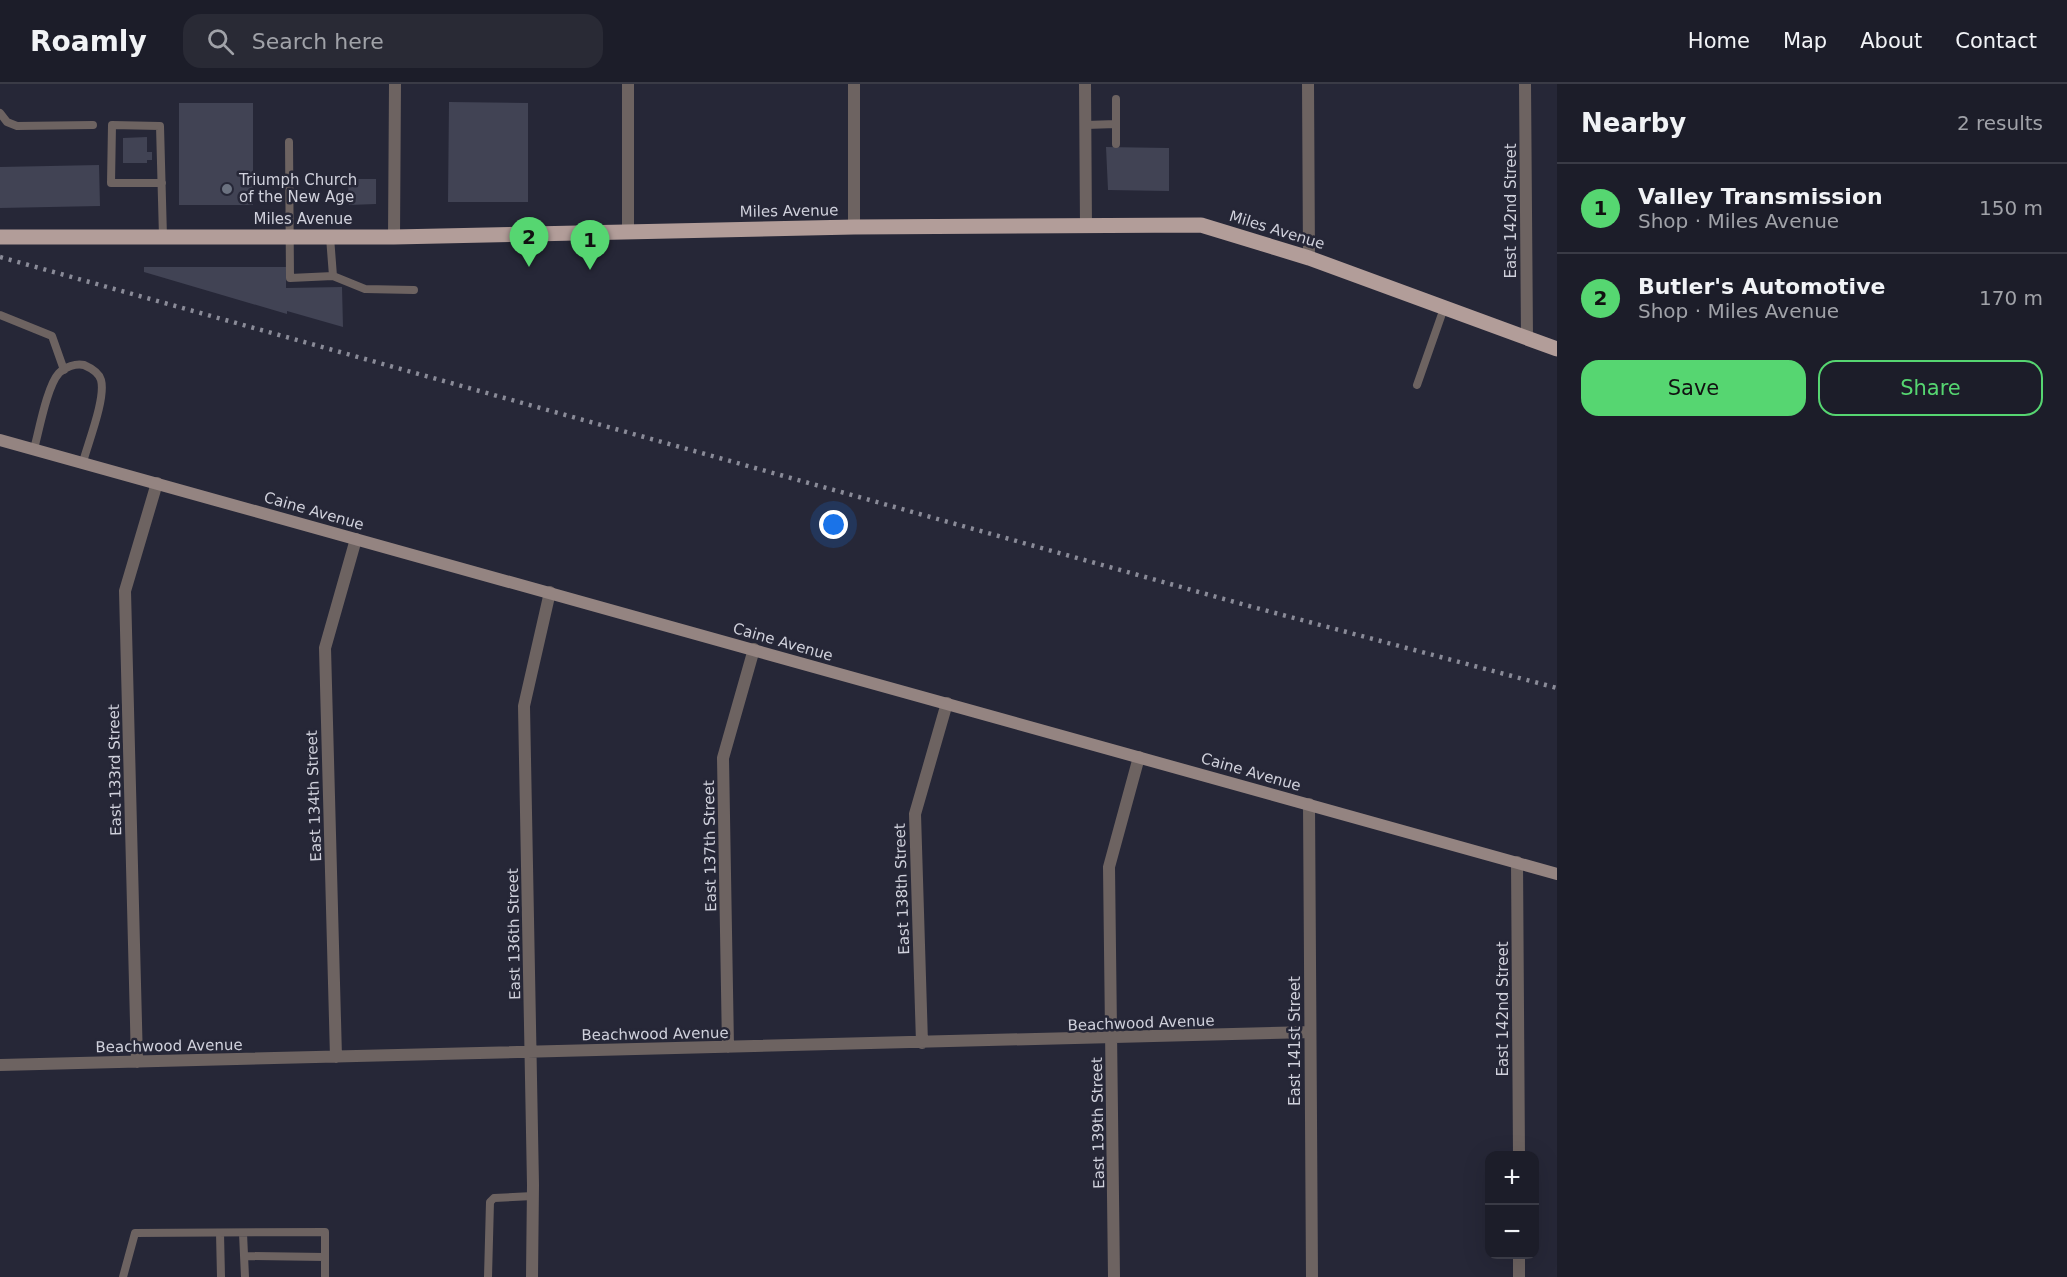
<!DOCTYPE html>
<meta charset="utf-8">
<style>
:root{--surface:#1c1d29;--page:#292a35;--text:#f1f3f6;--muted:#a0a2a8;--line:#3a3b46;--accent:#56d671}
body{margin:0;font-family:"DejaVu Sans",sans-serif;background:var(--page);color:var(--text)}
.controls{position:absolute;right:18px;bottom:18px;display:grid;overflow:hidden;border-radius:12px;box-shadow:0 6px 24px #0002}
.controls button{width:54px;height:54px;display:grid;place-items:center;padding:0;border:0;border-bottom:2px solid var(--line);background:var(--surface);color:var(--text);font:30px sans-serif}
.you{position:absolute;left:834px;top:441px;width:21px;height:21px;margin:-15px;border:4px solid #fff;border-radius:50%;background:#1a73e8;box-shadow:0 0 0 9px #1a73e833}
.badge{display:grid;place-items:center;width:39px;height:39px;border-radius:50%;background:var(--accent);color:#111;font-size:20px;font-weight:700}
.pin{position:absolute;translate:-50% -50px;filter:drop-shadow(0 2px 3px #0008)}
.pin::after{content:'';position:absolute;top:32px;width:21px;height:18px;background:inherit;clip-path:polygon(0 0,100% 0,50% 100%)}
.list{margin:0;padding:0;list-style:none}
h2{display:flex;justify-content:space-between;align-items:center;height:78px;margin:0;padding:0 24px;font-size:26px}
h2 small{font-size:20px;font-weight:400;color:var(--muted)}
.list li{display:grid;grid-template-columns:39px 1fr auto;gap:18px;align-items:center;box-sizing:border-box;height:90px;padding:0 24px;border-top:2px solid var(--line)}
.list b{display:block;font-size:22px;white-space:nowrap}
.list p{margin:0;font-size:20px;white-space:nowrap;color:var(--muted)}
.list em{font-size:20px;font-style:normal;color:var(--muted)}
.actions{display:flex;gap:12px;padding:18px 24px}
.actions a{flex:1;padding:14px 0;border:2px solid var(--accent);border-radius:18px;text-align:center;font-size:21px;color:var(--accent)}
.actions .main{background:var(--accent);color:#111}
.icon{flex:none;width:33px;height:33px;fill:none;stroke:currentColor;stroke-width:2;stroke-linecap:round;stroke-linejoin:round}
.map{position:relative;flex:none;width:1557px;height:1193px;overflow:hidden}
header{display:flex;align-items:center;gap:36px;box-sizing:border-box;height:84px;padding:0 30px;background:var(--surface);border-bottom:2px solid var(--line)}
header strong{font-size:28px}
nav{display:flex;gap:33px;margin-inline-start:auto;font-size:21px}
.search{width:420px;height:54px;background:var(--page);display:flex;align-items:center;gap:15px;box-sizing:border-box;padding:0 21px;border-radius:18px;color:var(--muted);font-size:22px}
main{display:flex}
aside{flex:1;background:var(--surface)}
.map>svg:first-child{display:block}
</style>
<header>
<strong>Roamly</strong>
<div class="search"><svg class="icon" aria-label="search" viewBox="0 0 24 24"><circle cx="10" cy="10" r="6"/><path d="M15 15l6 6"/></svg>Search here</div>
<nav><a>Home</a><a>Map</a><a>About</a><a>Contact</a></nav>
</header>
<main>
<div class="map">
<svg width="1557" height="1193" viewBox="0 0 1557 1193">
<rect width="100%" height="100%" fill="#262737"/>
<path fill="#414354" d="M449 18 528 19V118H448Z
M179 19H253V121H179Z
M147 53V68H152V76H147V79H123V54Z
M1106 63 1169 64V107L1108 106Z
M99 81 100 122 0 124V83Z
M348 95H376V120L349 121Z
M144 183H286V204L342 203 343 243 287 227V230L144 188Z"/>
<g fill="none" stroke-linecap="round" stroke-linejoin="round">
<path stroke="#6d6361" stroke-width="8" d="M0 29 7 38 17 42 93 41
M1116 40V60
M1086 41 1116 40V15
M289 58 290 194 333 192 330 153
M162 99H111L112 41 160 42 163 153
M333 192 365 205 414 206
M0 231 52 252 64 286
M1417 301 1444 224
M34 365C39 347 47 302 59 289 65 283 76 279 84 281 91 284 99 289 101 296 106 314 88 359 83 378
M220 1149 221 1193
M243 1149 245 1193
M245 1172 325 1173
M123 1193 135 1149 325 1148V1193
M488 1193 490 1118 494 1114 533 1112"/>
<path stroke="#6d6361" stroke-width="12" d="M854 0V143
M1085 0 1086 143
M1308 0 1309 174
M1525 0 1527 254
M628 148V0
M394 153 395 0
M1309 720 1312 1193
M1517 778 1519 1072
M922 959 915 730 947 619
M728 963 723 674 754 565
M336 973 325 564 356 455
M137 978 125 507 157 399
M0 981 1310 948
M1519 1170V1193
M532 1193 533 1101 524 622 550 508
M1114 1193 1109 783 1139 673"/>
<path stroke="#948481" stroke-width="12" d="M0 356 1557 790"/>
<path stroke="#b29d99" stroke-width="15" d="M0 153H394L854 143 1201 141 1309 174 1557 265"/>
<path stroke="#8a8b98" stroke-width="4.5" stroke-dasharray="3 6" stroke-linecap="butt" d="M0 173 1249 522 1557 604"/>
</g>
<circle fill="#6b7280" stroke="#262737" stroke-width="2" cx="227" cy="105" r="6"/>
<g text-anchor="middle" stroke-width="5" stroke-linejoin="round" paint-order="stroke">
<g font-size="15" fill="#d0d1dc" stroke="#262737" text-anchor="start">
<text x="239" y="101">Triumph Church<tspan x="239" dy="17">of the New Age</tspan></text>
</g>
<g font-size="15" fill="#d0d1dc" stroke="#262737">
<text transform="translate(789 127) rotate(-1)" y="5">Miles Avenue</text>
<text transform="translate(1511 127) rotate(-90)" y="5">East 142nd Street</text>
<text x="303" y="140">Miles Avenue</text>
<text transform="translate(1277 146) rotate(17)" y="5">Miles Avenue</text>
<text transform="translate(314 427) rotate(16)" y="5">Caine Avenue</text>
<text transform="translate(783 558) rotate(16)" y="5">Caine Avenue</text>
<text transform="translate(115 686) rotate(-91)" y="5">East 133rd Street</text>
<text transform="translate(1251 688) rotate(16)" y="5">Caine Avenue</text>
<text transform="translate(314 712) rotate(-92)" y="5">East 134th Street</text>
<text transform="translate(710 762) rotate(-91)" y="5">East 137th Street</text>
<text transform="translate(902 805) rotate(-92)" y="5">East 138th Street</text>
<text transform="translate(514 850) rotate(-91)" y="5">East 136th Street</text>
<text transform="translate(1503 925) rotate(-90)" y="5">East 142nd Street</text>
<text transform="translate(1141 939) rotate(-2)" y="5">Beachwood Avenue</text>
<text transform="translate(655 950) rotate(-1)" y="5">Beachwood Avenue</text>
<text transform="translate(1295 957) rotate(-90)" y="5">East 141st Street</text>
<text transform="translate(169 962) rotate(-1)" y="5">Beachwood Avenue</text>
<text transform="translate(1098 1039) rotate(-91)" y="5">East 139th Street</text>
</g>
</g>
</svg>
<div class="controls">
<button>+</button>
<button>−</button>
</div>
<div class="you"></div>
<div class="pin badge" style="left:590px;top:186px">1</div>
<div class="pin badge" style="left:529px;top:183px">2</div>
</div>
<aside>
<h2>Nearby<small>2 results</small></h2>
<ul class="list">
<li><span class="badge">1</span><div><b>Valley Transmission</b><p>Shop · Miles Avenue</p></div><em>150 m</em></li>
<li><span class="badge">2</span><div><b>Butler's Automotive</b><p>Shop · Miles Avenue</p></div><em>170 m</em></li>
</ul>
<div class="actions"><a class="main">Save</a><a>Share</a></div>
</aside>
</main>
